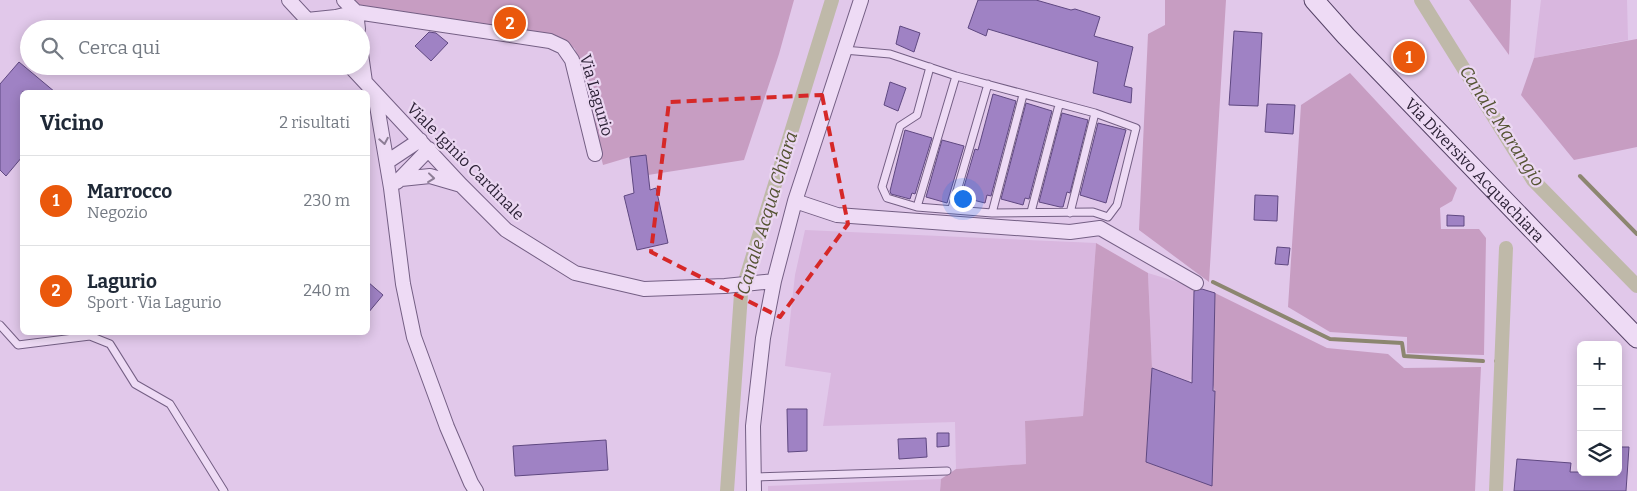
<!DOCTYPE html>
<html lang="it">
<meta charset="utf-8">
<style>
:root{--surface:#fff;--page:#f2f2f3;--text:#1f2937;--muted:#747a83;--line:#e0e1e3;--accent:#ea580c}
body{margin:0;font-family:Bitter,serif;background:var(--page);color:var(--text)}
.controls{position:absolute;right:15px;bottom:15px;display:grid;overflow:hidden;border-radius:8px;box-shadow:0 2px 12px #0003}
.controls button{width:45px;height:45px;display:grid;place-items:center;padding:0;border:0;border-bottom:1px solid var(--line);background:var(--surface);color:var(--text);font:25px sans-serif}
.you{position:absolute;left:962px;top:198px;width:18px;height:18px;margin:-12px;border:4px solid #fff;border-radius:50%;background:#1a73e8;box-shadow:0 0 0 8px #1a73e833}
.badge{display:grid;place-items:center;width:32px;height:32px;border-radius:50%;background:var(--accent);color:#fff;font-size:16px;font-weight:700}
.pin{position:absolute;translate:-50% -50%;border:2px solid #fff;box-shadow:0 1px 5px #0006}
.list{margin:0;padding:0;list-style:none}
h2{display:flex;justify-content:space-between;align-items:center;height:65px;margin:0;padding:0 20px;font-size:21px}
h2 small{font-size:16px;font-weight:400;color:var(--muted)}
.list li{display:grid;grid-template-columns:32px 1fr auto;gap:15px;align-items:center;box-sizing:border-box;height:90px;padding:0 20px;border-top:1px solid var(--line)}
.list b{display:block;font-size:19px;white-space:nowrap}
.list p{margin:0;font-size:16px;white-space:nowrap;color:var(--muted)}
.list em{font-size:16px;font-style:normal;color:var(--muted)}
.icon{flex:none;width:28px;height:28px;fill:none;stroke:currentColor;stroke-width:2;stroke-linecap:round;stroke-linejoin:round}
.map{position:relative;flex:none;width:1637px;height:491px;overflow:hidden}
.search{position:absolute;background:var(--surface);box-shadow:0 2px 12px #0003;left:20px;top:20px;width:350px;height:55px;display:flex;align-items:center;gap:12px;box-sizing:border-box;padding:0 18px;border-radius:28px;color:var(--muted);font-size:19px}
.panel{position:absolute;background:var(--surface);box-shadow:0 2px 12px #0003;left:20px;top:90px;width:350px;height:245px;border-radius:8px}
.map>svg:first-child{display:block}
</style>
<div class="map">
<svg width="1637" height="491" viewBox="0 0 1637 491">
<rect width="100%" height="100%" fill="#e1c8ea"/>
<path fill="#d9b7df" d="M1541 0H1627L1628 40 1534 58Z
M805 230 1096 243 1083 416 1025 421 1026 464 956 469 955 422 823 426 831 373 785 366 795 275Z
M1148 273 1194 287 1192 379 1188 381 1152 368Z
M941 479 940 491H768V486Z"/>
<path fill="#c79dc2" d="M353 0H794L779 54 744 160 648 175 630 157 603 165 575 49 562 38 360 7Z
M1165 0H1226L1209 282 1139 230 1148 34 1165 25Z
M1469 0H1511L1509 55Z
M1637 39V147L1574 160 1521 95 1534 58Z
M1350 73 1457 188 1452 201 1440 208 1441 229H1479L1486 238 1484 355 1407 353V337L1330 332 1288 307 1301 105Z
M1096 243 1148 273 1152 368 1146 462 1212 485 1215 392 1213 385 1215 293 1327 348 1388 354 1404 368 1481 367 1475 491H940L941 479 956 469 1026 464 1025 421 1083 416Z"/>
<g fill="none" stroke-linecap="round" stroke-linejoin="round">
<path stroke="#8c8670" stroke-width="4" d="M1580 176 1637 234
M1213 282 1330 339 1402 343 1404 356 1483 361
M1496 361 1501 362"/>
<path stroke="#bfb9a9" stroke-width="14" d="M1421 0 1533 180 1637 286
M727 491 741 294 832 0
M1496 491 1506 248"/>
</g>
<path fill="#9f82c4" stroke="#5f4881" d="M978 0H1036L1071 10 1075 9 1100 17 1094 36 1133 47 1124 86 1132 88 1131 103 1093 93 1098 62 988 29 986 36 968 28Z
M900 26 920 33 914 52 896 44Z
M1234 31 1262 33 1258 106 1229 105Z
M429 32 436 33 448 43 431 61 415 46Z
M19 62 55 92H22V157L6 176 0 170V84Z
M890 82 906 88 898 111 884 105Z
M993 94 1016 101 991 196 987 195 985 203 961 197 975 149 978 150Z
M1026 103 1052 111 1029 199 1025 198 1023 205 1001 199Z
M1267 104 1295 105 1293 134 1265 132Z
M1062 113 1088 120 1070 193 1067 192 1063 207H1060L1039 202Z
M1098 123 1126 130 1106 203 1080 195Z
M905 130 932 138 915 194 912 193 910 199 891 194 890 191Z
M942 140 964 146 947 203 926 197Z
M646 155 650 190 656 188 668 243 637 250 624 196 634 193 630 157Z
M1255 195 1278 196 1277 221 1254 220Z
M1447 215 1464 216V226H1447Z
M1277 247 1290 248 1288 265 1275 264Z
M368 282 383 295 368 313Z
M1202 289 1215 293 1213 391H1215L1212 486 1146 462 1152 368 1192 383 1194 291Z
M787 409H807V451L788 452Z
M937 433H949V446L937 447Z
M926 438 927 457 899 459 898 439Z
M606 440 608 470 515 476 513 446Z
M1618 447H1629L1626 491H1514L1517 459 1571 463 1570 472H1618Z"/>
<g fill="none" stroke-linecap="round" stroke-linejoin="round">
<g stroke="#745f84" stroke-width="9">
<path id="service" d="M844 50 890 54 956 76 1095 113 1136 128 1117 205 1108 217 1093 212 992 213 917 207 887 198 882 187 900 126 917 115 930 67
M917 207 956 76
M952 208 988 84
M1031 212 1059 105
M992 213 1023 95
M1070 213 1095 113
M0 325 18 345 90 336 110 344 135 384 170 404 224 491
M754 477 947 471"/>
</g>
<g stroke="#745f84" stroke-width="16">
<path id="minor" d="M289 0 314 27
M344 0 356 12 358 29
M307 20 336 17 356 12 550 41 563 47 572 60 595 154
M361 54 365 82
M350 66 461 185 506 230 575 273 644 289 725 286 774 281
M375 94 391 188 403 284 414 337 447 427 471 483 476 491
M387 162 420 140
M401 179 430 176 461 185
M397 182 429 149
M795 201 837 215 1070 232 1100 228 1196 283
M754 491 753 426 763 338 774 281 795 201 861 0"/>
</g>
<g stroke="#554266" stroke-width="21">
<g id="secondary">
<path id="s1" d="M1314 0 1346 36 1637 338"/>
</g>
</g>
<use href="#service" stroke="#eedbf5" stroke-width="7"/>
<use href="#minor" stroke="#eedbf5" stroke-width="14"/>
<use href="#secondary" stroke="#eedbf5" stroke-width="19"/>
</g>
<defs><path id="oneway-chevron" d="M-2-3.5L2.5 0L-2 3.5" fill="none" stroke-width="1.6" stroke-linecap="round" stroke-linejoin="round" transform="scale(1.25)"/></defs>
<g stroke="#8d7e96">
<use href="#oneway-chevron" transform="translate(384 141) rotate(80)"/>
<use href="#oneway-chevron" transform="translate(431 178) rotate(6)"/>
</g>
<path fill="none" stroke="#d62828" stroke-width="4" stroke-dasharray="10 6" stroke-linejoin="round" d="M822 95 848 224 780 317 651 252 669 102Z"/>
<g text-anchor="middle" stroke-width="4.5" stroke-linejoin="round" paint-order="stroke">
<g font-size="16" fill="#2c2136" stroke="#ebd7f2">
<text transform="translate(597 95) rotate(74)" y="6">Via Lagurio</text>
<text transform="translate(466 161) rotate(45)" y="6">Viale Iginio Cardinale</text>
<text dy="6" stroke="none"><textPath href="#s1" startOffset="234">Via Diversivo Acquachiara</textPath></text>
</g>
<g font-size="18" font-style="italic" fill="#545332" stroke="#ebd7f2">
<text transform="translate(1502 126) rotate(57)" y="6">Canale Marangio</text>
<text transform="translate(767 213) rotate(-73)" y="6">Canale Acqua Chiara</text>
</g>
</g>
</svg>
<div class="controls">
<button>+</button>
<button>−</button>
<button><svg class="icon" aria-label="layers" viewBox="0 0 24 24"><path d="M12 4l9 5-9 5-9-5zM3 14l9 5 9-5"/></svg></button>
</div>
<div class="you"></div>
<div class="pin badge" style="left:1409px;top:57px">1</div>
<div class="pin badge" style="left:510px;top:23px">2</div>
<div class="search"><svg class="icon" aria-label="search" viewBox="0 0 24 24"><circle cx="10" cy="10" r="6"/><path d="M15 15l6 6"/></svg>Cerca qui</div>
<section class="panel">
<h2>Vicino<small>2 risultati</small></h2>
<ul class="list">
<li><span class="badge">1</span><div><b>Marrocco</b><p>Negozio</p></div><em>230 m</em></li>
<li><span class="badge">2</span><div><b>Lagurio</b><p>Sport · Via Lagurio</p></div><em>240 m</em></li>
</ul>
</section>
</div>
